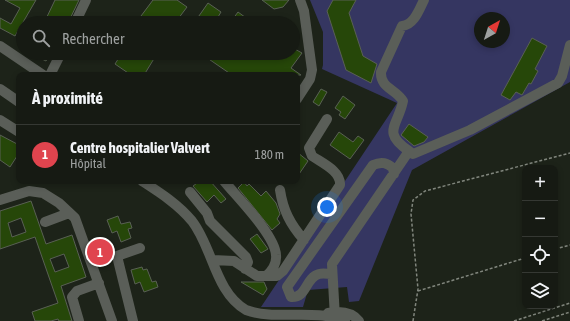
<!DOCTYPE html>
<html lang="fr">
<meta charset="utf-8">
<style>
:root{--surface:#161a13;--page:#1f231c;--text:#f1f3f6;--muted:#9ea1a0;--line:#353833;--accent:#2563eb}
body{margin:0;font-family:"Asap Condensed",sans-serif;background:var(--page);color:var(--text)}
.controls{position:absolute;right:12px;bottom:12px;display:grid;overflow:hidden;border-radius:8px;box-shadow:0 2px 6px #0003}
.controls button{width:36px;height:36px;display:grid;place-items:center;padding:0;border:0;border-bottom:1px solid var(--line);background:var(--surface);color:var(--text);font:20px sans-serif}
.compass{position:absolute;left:474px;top:12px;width:36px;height:36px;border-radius:50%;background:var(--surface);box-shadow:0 2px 6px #0003;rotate:39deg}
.you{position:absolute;left:327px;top:207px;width:14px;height:14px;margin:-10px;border:3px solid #fff;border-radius:50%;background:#1a73e8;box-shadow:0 0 0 6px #1a73e833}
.badge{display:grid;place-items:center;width:26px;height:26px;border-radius:50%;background:var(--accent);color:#fff;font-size:13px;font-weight:700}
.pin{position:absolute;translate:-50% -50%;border:2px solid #fff;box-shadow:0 1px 4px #0006}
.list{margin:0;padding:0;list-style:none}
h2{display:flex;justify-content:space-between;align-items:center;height:52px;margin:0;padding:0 16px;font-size:17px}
h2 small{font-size:13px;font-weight:400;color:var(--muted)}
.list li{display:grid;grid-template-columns:26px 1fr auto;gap:12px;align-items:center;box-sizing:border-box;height:60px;padding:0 16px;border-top:1px solid var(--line)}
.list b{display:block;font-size:15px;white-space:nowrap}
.list p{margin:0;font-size:13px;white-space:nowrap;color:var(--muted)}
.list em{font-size:13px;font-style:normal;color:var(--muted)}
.icon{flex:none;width:22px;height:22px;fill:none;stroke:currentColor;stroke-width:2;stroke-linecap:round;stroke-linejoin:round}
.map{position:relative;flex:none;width:570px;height:321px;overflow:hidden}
.search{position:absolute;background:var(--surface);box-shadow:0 2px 6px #0003;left:16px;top:16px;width:284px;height:44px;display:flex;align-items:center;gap:10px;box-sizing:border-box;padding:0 14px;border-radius:22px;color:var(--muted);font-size:15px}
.panel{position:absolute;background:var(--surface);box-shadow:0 2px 6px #0003;left:16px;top:72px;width:284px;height:112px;border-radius:8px}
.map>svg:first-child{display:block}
</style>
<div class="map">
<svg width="570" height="321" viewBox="0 0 570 321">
<rect width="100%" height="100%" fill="#1d2319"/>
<path fill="#353661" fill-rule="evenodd" d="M310 0H570V82L412 170 359 301 349 302 347 287 308 290 303 307H261L397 103 322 69 323 65V32ZM480 18H504V42H480Z"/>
<path fill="#264709" stroke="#596054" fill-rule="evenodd" d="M5 0H36L15 36 0 28V18L11 24 20 8Z
M55 0H79L68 23H44Z
M153 0H177L187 7 175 23H150L141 16Z
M262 0H289L283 7 274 9Z
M333 0H356L349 13 363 56 377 64 371 83 346 70 327 11Z
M208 3 221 12 218 17 226 23H194Z
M238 12 253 23H230Z
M532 38 547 46 535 69 538 71 531 84 529 83 522 95 516 92 510 100 501 95Z
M293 48 302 53 291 68 301 75H232L200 53H236L242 57 245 53H293Z
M43 53H51L46 61 40 58Z
M122 53H149L155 57 144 75H131L115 64Z
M321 89 327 92 319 106 313 102Z
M343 96 355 105 345 119 339 115 341 112 335 108Z
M409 124 428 137 424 142 414 146 401 135Z
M339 132 353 142 358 136 364 140 350 159 330 145Z
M0 135 19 145V153L10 167 0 160Z
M297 152 308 161 297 177Z
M200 181H210L226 199 221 203 214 195 207 202 193 186Z
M244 182 247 186 249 184 261 196 266 191 276 203 280 214 277 219 280 223 272 230 238 188Z
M31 201 46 244 72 235 86 277 61 286 72 321H59L58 319 51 321H35L32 312 58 303 35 237 0 249V211ZM21 218 26 232 12 237 8 223ZM64 254 69 267 55 272 50 259Z
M118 216 121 224 130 222 132 228 128 229 131 238 121 242 117 231 112 233 107 220Z
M257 234 268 249 261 253 250 239Z
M142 267 143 270 147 269 152 282 156 281 158 287 144 292 140 282 135 284 131 270Z
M241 282H264L267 289 263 295Z"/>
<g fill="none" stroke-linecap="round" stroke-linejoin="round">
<path stroke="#81867d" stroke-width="1.5" stroke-dasharray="3 2" stroke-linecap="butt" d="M555 249 570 245
M418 291 525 258
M413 321 418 289 411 214 413 200 425 191 570 153
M514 321 570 303
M542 321 570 312"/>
<path stroke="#5a5e58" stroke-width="10" d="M75 23 86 0
M0 46 43 75
M50 75 61 53
M0 89 19 102
M297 99 310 79 312 70 304 11 300 0
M0 120 19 132
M409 151C381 132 398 126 403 101 396 89 380 88 381 72L402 26C414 25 419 10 424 0
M142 181C159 192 178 204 192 221 213 248 215 292 246 310 276 321 313 308 345 321
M224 181C237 197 275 235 276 255 277 264 273 270 266 276
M280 190C283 210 290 224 304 240
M190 192 207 213 210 221 246 257 248 262 245 269
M0 200 29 191 43 193 59 203 75 218 112 321
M45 222 69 213
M213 260 234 261 257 276H277L283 271 340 185C341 171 322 163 312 156L309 148 327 119
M332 274C328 274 323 273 319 274 305 278 307 298 291 297L287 287 373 165C382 161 387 163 393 168L394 174
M328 313C339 311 351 311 359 321
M335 318 332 264 409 151 413 154 470 130 558 83 562 76 570 45
M79 321 72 297 77 291 99 283
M133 321 117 256 140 248"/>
</g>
</svg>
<div class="controls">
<button>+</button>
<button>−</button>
<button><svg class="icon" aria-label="locate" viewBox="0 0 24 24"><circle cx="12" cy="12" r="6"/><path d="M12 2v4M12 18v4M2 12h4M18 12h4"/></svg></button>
<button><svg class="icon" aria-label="layers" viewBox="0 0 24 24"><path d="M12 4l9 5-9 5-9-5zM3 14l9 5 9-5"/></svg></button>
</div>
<svg class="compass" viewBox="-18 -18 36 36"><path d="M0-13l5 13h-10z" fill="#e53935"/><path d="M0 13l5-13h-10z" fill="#9ea1a0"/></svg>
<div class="you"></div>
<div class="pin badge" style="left:100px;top:252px;background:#e0444e">1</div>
<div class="search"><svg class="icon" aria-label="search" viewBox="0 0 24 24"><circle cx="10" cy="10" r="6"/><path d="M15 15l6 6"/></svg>Rechercher</div>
<section class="panel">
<h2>À proximité<small></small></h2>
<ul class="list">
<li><span class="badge" style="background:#e0444e">1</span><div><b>Centre hospitalier Valvert</b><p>Hôpital</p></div><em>180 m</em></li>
</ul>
</section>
</div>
